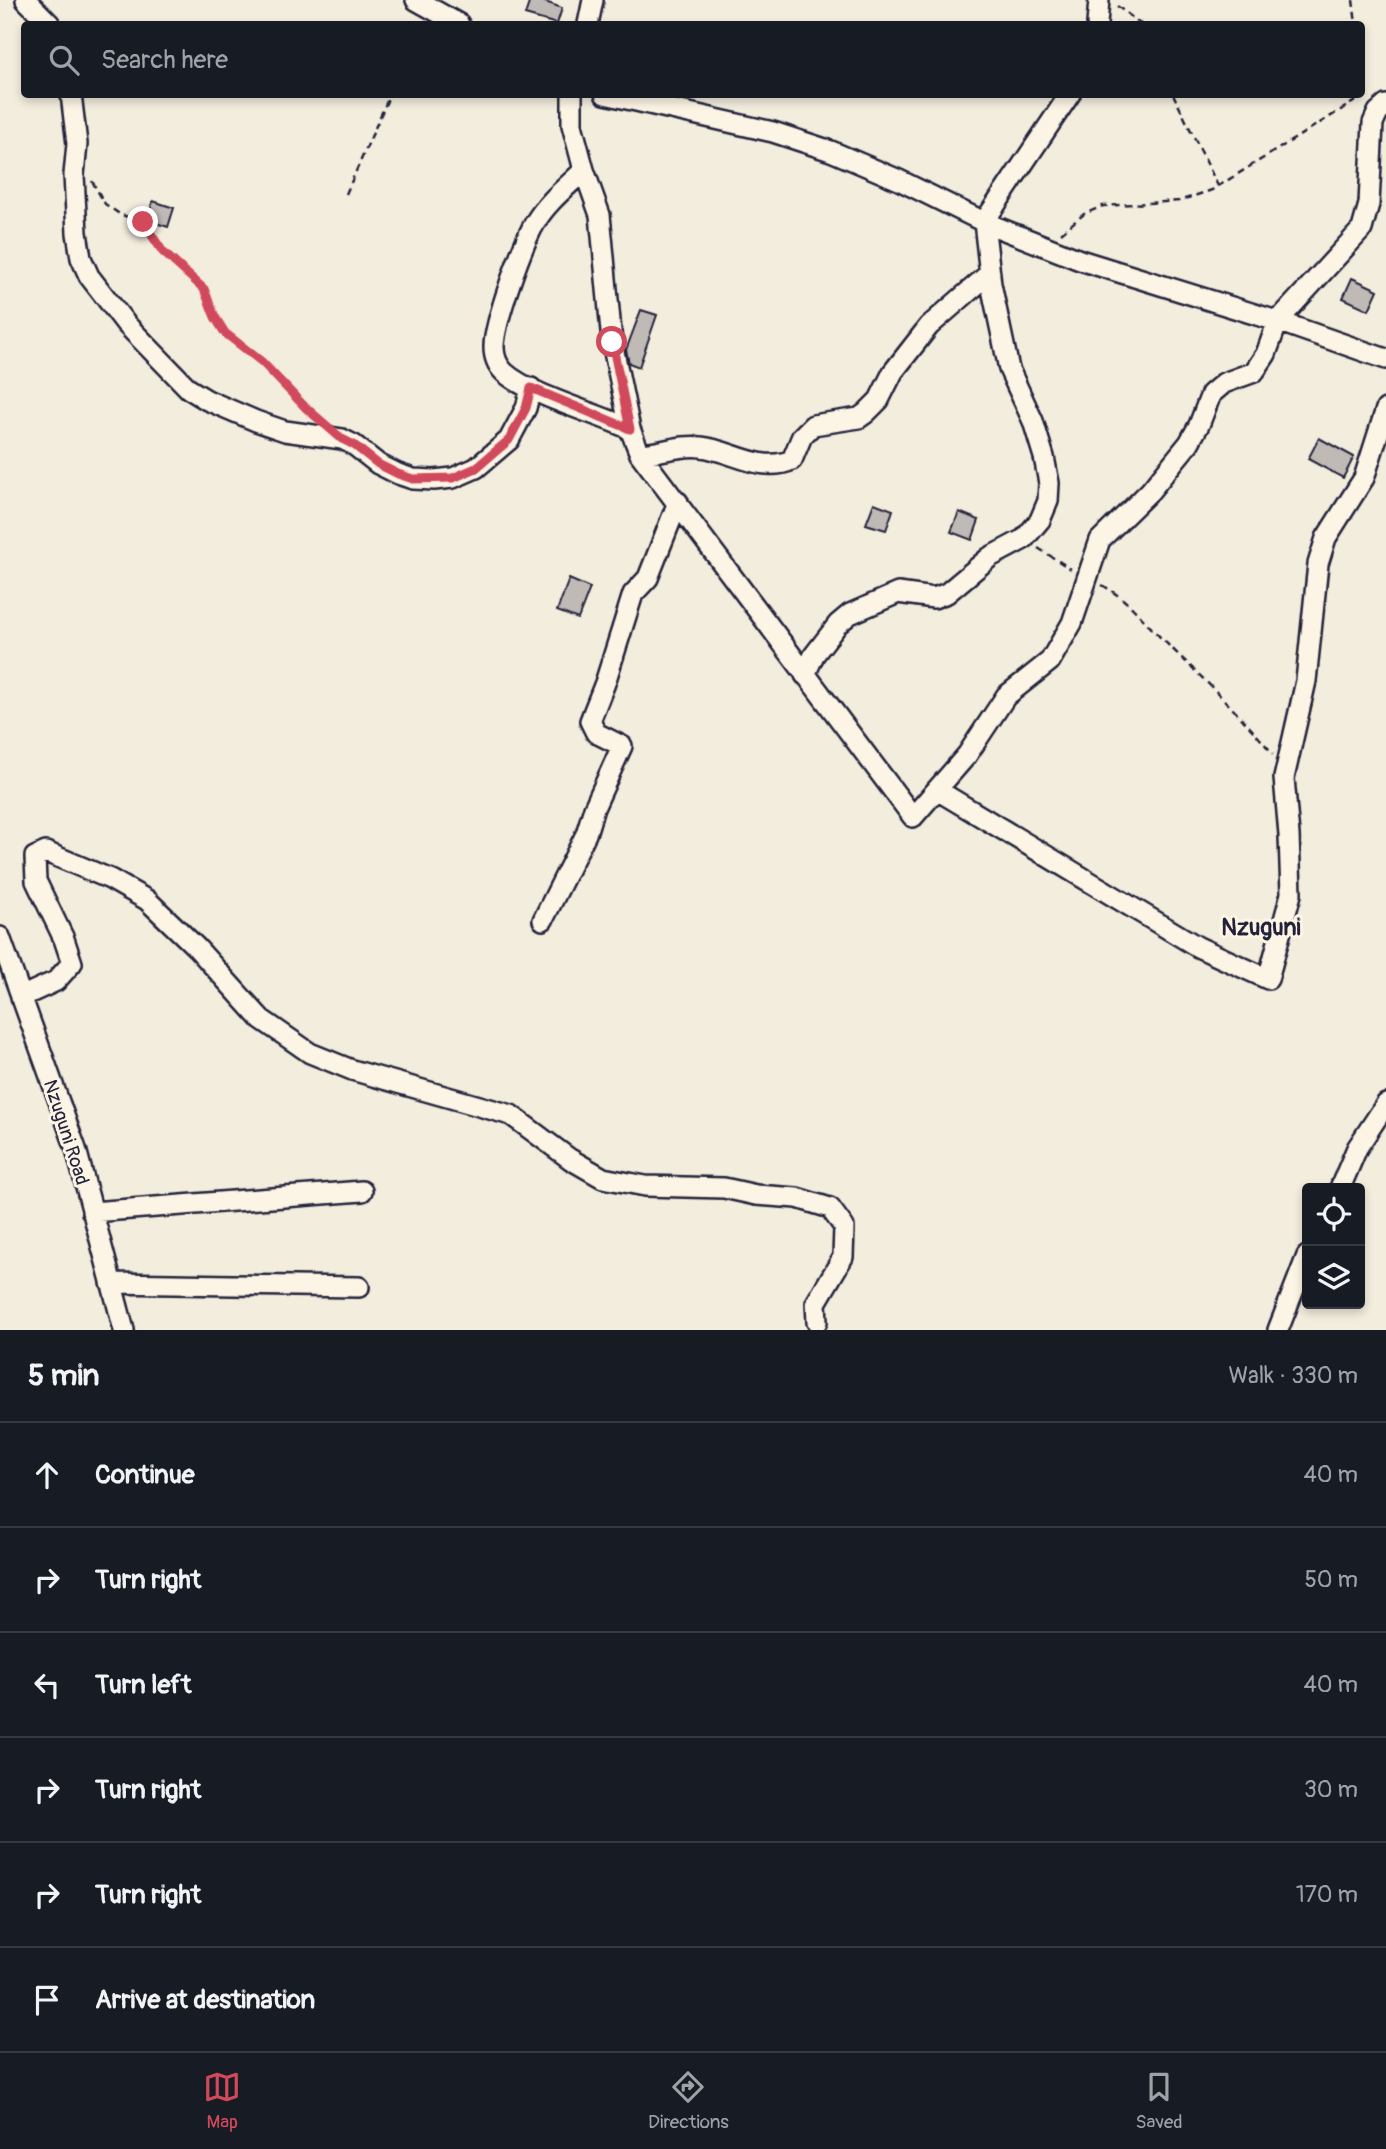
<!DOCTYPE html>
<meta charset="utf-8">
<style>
:root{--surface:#171b24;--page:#242831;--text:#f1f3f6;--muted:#9ea1a6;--line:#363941;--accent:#d1495b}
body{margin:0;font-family:Pangolin,sans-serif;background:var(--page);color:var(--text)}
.controls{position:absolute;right:21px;bottom:21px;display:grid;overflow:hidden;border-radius:7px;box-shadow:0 4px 10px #0003}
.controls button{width:63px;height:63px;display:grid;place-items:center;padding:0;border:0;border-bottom:2px solid var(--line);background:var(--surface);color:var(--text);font:35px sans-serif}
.stop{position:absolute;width:21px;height:21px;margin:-16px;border:5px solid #d1495b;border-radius:50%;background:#fff}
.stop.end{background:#d1495b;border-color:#fff;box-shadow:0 2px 7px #0008}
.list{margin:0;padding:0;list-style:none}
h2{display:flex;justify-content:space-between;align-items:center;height:91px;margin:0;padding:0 28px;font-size:30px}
h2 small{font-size:23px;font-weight:400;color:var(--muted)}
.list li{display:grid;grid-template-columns:46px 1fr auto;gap:21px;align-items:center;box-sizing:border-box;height:105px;padding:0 28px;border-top:2px solid var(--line)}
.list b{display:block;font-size:26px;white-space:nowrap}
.list em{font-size:23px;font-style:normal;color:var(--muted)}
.icon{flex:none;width:38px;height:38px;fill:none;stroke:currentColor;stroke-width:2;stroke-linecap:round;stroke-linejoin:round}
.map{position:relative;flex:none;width:1386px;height:1330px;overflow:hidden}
.search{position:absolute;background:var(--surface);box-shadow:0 4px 10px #0003;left:21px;right:21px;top:21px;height:77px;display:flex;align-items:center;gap:18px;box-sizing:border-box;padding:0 24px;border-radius:7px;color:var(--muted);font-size:26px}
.sheet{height:721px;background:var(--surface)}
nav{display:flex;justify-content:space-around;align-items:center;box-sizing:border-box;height:98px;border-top:2px solid var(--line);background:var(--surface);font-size:19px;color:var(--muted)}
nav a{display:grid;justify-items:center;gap:4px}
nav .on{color:var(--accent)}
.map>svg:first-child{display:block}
</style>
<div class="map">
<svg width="1386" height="1330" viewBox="0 0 1386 1330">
<rect width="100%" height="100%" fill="#f3edde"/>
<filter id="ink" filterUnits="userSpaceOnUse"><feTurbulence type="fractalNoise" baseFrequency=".0143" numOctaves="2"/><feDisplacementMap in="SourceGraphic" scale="14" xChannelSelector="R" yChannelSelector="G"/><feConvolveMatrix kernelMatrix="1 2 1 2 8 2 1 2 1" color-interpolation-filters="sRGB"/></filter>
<g filter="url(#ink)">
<path fill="#bfbab6" stroke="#22223b" stroke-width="2" d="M530 0H540L562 8 557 24 525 15Z
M153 201 174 208 168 227 147 220Z
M1352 278 1378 290 1369 310 1343 298Z
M641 310 657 315 639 367 629 363 626 350Z
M1319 438 1354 457 1343 478 1308 459Z
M874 503 893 510 886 530 866 524Z
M959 512 979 520 972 540 951 532Z
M569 579 590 588 578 619 557 611Z"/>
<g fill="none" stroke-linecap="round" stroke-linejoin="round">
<g stroke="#22223b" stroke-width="24">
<path id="minor" d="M26 0 50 24
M416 0 459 24
M588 24 593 0
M1097 24 1099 0
M71 94 77 144 74 175 77 233 81 258 89 276 126 324 189 389 207 400 256 421 285 431 342 439 354 445 378 464 398 474 413 479 434 480 453 478 476 468 509 440 526 408 531 388
M572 94V125L584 170 600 215 612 342 630 429 640 454 913 817 967 755 1006 696 1050 661 1072 623 1100 540 1150 491 1189 443 1199 425 1211 394 1224 383 1254 372 1266 354 1278 321 1362 229 1369 204 1373 123 1378 112 1386 105
M605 94 773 132 831 151 899 180 984 222 1080 260 1283 323 1386 359
M584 170C568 186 548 201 536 221 523 242 494 323 494 347 494 356 497 365 504 372 529 395 596 413 630 429
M640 454C660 453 682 444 701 447 731 450 761 474 792 460L802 436 813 425 859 418 866 413 879 400 893 372 929 326 990 273
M805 675 814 655 838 624 850 614 898 593 934 598 947 593 990 557 1024 539 1040 520 1048 501 1049 483 1044 457 1033 421 1009 369 991 284 984 222 1070 94
M937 790 1198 947 1268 979 1291 894 1289 835 1284 778 1306 681 1318 564 1326 538 1364 478 1386 409
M543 920 586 834 594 808 622 746 596 733 590 721 605 683 633 594 648 578 678 502
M0 937 76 1149 124 1330
M21 997 56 981 72 963 64 939 36 881 35 857 46 852 110 879 147 900 197 948 261 1019 310 1053 352 1070 511 1115 570 1159 603 1178 645 1186 724 1188 756 1195 797 1198 830 1208 844 1227 843 1257 816 1303 817 1322
M1340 1188 1357 1148 1386 1104
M92 1212 362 1191
M111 1283 359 1287
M1278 1330 1307 1256"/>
</g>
<path stroke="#22223b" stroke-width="2.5" stroke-dasharray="7 5" stroke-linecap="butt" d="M1353 0 1356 24
M1117 6 1141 24
M1362 47 1363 53 1362 68
M1173 94 1218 186
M92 181 105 204 121 215 139 220 147 225 163 252 204 289 215 317 225 333 262 362 319 418
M346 194 390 94
M1061 233 1084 214 1103 206 1179 201 1212 190 1360 98
M1038 548 1071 569
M1102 585C1130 601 1140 617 1161 638 1200 675 1239 713 1273 754"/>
<use href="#minor" stroke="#fcf5e5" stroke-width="19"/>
</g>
</g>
<g fill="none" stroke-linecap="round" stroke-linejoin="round" filter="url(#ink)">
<path stroke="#d1495b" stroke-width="9" d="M143 222 163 252 204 289 215 317 225 333 262 362 305 407 342 439 354 445 378 464 398 474 413 479 453 478 476 468 509 440 526 408 531 388 630 429 612 342"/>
</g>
<g text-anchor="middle" stroke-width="6" stroke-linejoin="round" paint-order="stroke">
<g font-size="19" fill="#22223b" stroke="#fcf5e5">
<text transform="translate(67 1132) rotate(72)" y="7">Nzuguni Road</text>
</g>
<g font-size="23" font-weight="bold" fill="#22223b" stroke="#fcf5e5">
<text x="1261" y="935">Nzuguni</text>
</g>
</g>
</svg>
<div class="controls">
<button><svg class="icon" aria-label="locate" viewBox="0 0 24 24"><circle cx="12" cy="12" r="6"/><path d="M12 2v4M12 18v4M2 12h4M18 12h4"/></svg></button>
<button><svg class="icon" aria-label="layers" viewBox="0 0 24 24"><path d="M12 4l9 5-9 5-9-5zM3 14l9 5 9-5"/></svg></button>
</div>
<div class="stop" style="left:612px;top:342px"></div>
<div class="stop end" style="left:143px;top:222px"></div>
<div class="search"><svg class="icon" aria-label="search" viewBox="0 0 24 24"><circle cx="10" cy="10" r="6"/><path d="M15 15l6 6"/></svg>Search here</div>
</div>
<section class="sheet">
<h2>5 min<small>Walk · 330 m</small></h2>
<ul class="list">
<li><svg class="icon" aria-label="ahead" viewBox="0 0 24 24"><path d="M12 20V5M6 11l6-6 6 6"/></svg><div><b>Continue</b></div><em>40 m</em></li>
<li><svg class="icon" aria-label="right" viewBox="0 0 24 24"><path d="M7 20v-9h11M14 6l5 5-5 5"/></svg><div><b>Turn right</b></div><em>50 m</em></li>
<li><svg class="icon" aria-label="left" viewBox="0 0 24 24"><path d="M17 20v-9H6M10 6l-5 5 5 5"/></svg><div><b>Turn left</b></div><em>40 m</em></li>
<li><svg class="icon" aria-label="right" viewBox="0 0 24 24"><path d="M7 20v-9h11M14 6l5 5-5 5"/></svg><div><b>Turn right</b></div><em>30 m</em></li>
<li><svg class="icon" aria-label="right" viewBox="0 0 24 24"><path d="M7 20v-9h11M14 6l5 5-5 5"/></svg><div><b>Turn right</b></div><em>170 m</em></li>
<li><svg class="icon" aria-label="arrive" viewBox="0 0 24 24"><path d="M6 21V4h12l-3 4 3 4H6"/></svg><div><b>Arrive at destination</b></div></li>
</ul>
</section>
<nav>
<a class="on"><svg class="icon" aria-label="map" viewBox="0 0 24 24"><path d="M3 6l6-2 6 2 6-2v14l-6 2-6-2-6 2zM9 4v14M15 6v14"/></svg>Map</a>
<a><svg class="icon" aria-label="directions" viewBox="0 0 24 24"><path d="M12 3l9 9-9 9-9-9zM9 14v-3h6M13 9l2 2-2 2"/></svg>Directions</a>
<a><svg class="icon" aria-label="saved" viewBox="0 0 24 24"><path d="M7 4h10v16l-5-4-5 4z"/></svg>Saved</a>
</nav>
